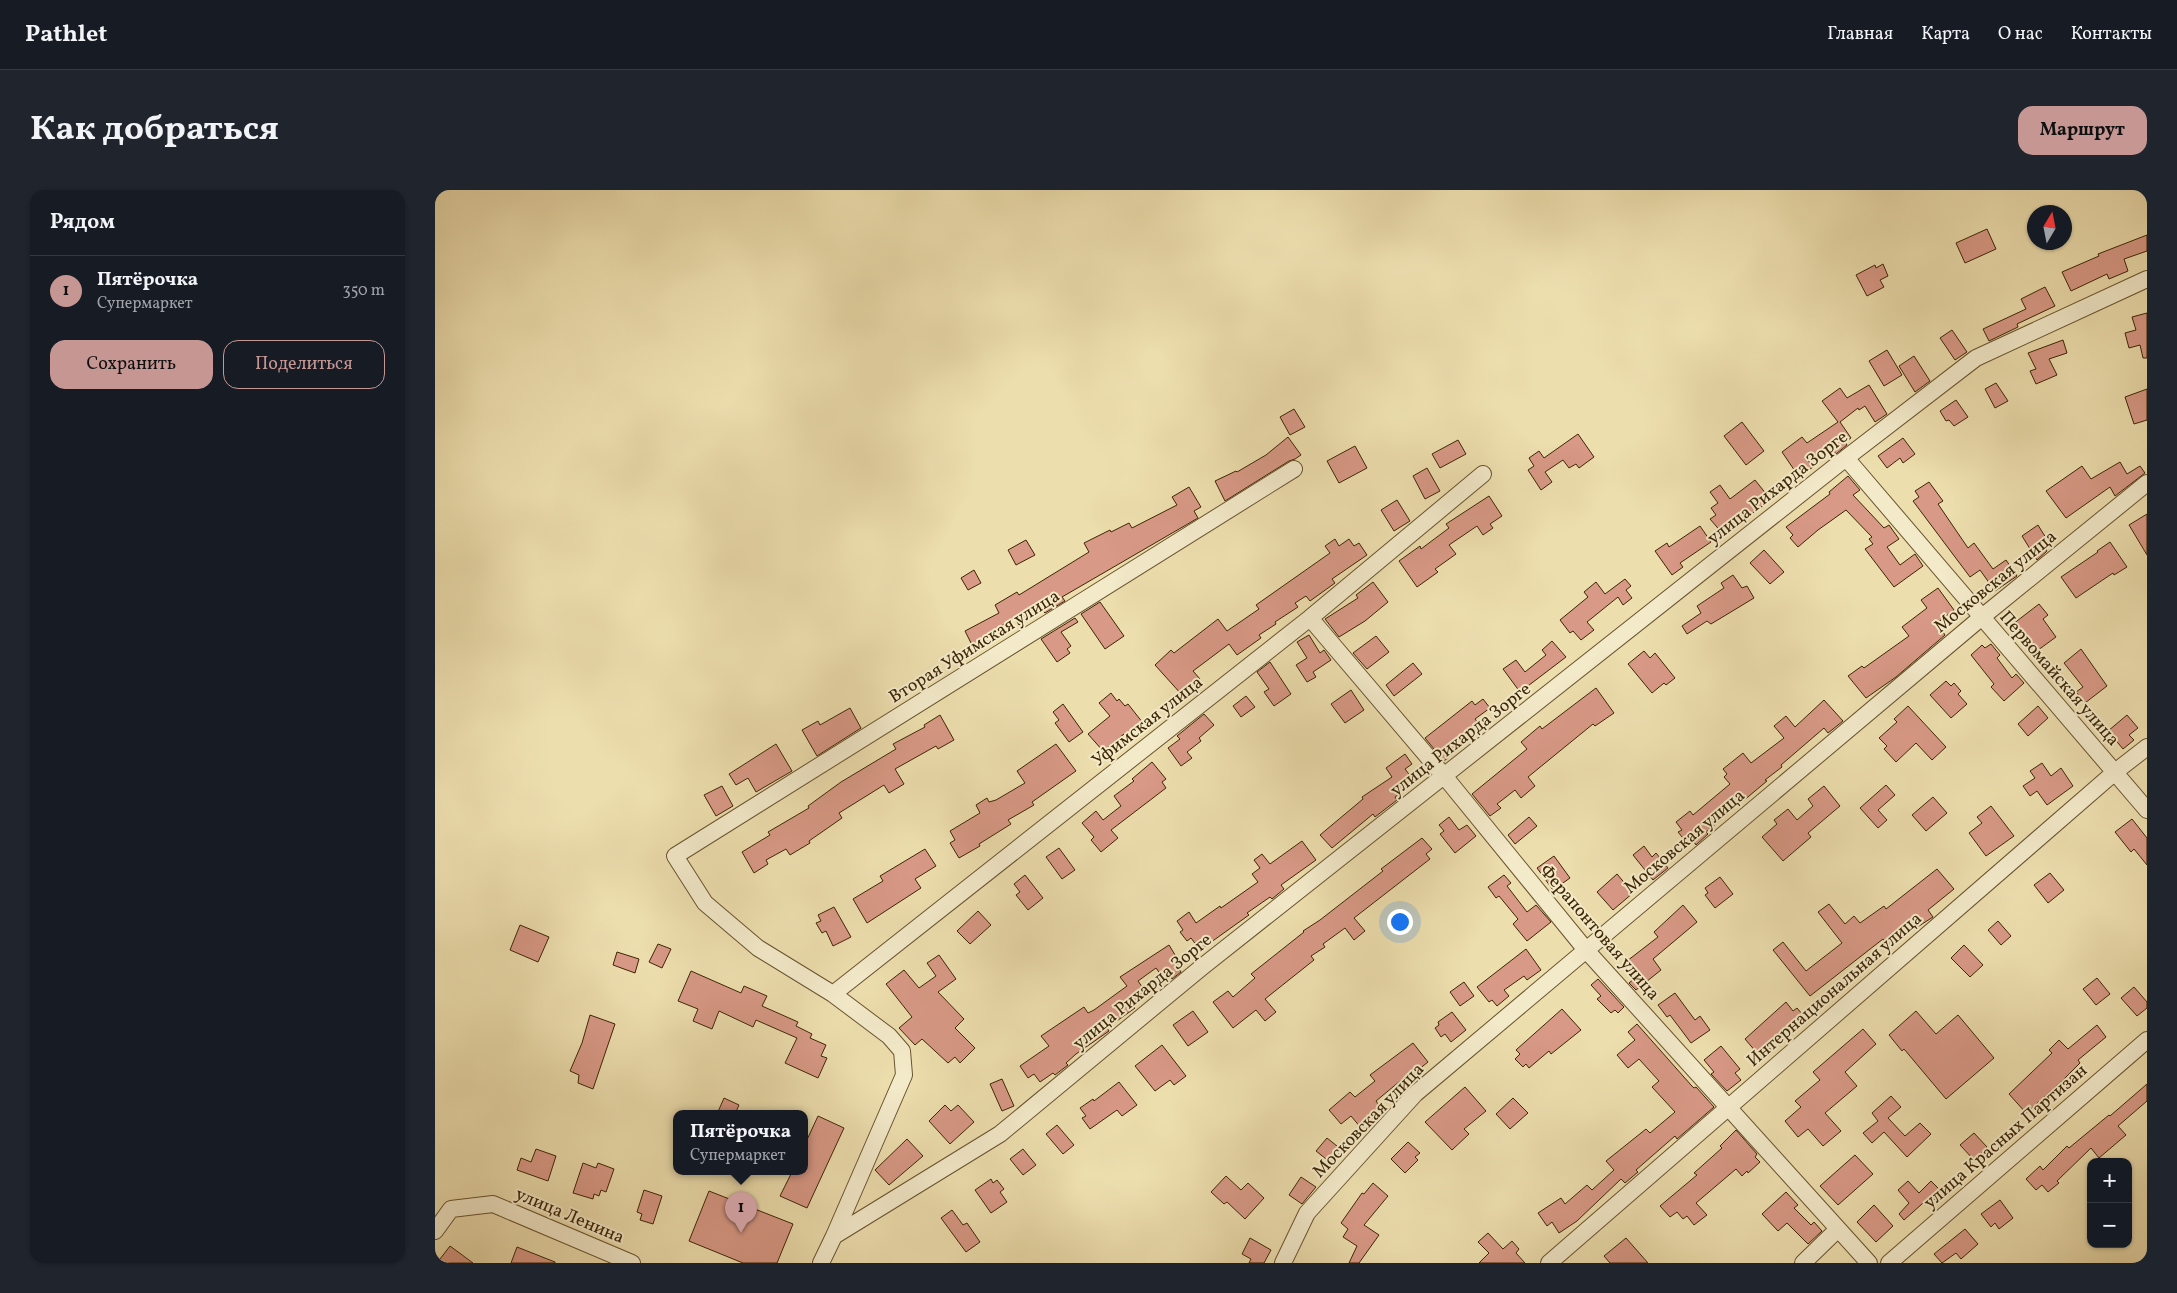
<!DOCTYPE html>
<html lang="ru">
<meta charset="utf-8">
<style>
:root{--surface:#171b24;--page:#20242c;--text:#f1f3f6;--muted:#9ea1a6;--line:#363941;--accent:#c59692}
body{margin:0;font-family:Vollkorn,serif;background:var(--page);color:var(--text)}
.controls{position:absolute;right:15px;bottom:15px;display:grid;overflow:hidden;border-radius:10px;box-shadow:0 1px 4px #0004}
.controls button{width:45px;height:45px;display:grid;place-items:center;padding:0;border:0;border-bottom:1px solid var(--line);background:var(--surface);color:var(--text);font:25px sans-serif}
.compass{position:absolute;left:1592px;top:15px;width:45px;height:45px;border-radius:50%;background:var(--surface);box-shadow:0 1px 4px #0004;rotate:10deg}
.you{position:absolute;left:964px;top:731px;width:18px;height:18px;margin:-12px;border:4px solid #fff;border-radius:50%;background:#1a73e8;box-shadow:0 0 0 8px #1a73e833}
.badge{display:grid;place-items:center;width:32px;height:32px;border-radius:50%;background:var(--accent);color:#111;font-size:16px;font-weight:700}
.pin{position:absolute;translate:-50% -41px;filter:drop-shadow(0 1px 2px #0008)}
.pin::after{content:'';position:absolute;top:26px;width:18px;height:15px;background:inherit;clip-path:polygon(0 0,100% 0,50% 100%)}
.popup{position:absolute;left:238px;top:920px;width:135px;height:65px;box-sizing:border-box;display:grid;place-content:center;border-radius:10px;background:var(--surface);filter:drop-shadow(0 1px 4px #0005);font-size:16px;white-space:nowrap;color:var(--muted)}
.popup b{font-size:19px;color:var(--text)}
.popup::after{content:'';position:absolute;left:50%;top:100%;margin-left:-10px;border:10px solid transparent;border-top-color:var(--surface)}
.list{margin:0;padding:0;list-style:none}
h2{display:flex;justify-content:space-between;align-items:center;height:65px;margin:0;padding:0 20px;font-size:21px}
h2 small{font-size:16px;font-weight:400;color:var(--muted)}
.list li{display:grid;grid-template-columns:32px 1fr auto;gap:15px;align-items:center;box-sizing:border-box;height:70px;padding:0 20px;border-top:1px solid var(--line)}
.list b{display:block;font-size:19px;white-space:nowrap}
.list p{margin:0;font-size:16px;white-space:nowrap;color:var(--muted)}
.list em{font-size:16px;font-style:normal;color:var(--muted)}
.actions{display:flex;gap:10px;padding:15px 20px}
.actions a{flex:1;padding:11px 0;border:1px solid var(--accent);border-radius:15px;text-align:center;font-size:18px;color:var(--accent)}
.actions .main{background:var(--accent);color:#111}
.map{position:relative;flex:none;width:1712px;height:1073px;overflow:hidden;border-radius:15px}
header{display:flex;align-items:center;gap:30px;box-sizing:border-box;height:70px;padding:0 25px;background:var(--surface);border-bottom:1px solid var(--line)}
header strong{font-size:24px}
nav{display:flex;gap:28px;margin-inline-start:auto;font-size:18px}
.intro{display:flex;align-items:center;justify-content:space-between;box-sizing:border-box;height:120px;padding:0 30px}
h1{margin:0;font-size:35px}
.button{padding:12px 22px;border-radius:15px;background:var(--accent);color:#111;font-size:18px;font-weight:700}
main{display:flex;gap:30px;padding:0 30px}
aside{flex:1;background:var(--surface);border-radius:15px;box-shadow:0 1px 4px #0004}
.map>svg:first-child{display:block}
</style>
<header>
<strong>Pathlet</strong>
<nav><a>Главная</a><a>Карта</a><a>О нас</a><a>Контакты</a></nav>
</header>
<div class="intro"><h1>Как добраться</h1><a class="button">Маршрут</a></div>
<main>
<aside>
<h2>Рядом<small></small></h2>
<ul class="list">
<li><span class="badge">1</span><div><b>Пятёрочка</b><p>Супермаркет</p></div><em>350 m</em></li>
</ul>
<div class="actions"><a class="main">Сохранить</a><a>Поделиться</a></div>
</aside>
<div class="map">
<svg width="1712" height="1073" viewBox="0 0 1712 1073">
<rect width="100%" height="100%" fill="#eddeae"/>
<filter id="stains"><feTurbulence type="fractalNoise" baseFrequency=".004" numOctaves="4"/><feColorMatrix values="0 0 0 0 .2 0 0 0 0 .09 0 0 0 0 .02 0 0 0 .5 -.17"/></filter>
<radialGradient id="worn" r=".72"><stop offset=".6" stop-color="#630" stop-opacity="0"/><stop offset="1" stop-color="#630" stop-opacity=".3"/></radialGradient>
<path fill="#d89986" stroke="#3d2503" d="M1552 39 1561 59 1530 73 1521 53Z
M1712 45V61L1689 69 1693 81 1674 89 1672 84 1636 101 1627 82 1664 66 1663 64Z
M1448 74 1453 86 1445 90 1449 97 1432 106 1421 85 1440 75 1441 78Z
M1610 97 1620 116 1582 134 1583 137 1554 151 1548 139 1591 119 1586 109Z
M1712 123V168H1708L1705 155 1694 158 1690 143 1701 140 1697 127Z
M1517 140 1532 162 1520 170 1505 148Z
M1628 150 1632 163 1614 169 1622 185 1601 194 1595 181 1601 179 1593 163Z
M1452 160 1467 185 1449 196 1434 171Z
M1479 166 1495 191 1480 202 1464 176Z
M1561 193 1573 211 1560 218 1550 199Z
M1434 195 1452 224 1440 232 1430 216 1424 220 1423 218 1405 232 1416 248 1410 252 1412 255 1401 264 1394 254 1373 270 1378 277 1364 287 1347 262 1367 247 1372 253 1403 232 1387 211 1405 198 1412 208Z
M1712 199V230L1699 234 1690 207Z
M1521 210 1533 227 1519 236 1514 230 1511 231 1505 221Z
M859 219 870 237 855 245 845 227Z
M1307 232 1329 261 1311 275 1289 246Z
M1143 244 1159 267 1144 278 1141 274 1134 278 1128 270 1110 282 1117 292 1106 300 1093 280 1099 276 1094 268 1104 261 1109 268Z
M853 247 866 265 860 269 854 271 790 311 780 291 801 281 802 282 831 265Z
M1468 248 1480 264 1468 273 1465 268 1452 278 1443 266Z
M1023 250 1031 264 1005 278 997 264Z
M920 256 932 278 904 293 892 271Z
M1685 272 1692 284 1705 276 1710 283 1680 306 1675 297 1631 328 1611 301 1647 276 1656 289Z
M992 278 1005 301 990 309 978 286Z
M1413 286 1425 300 1418 305 1449 338 1454 335 1464 349 1452 357 1465 375 1480 364 1488 376 1459 397 1430 359 1438 354 1434 349 1437 347 1411 320 1383 340 1363 357 1355 348 1358 345 1351 337 1395 304 1394 302Z
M1320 290 1336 310 1288 344 1275 329 1281 325 1276 318 1283 313 1275 302 1285 295 1295 309Z
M1494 292 1508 311 1503 314 1533 358 1539 353 1558 379 1571 370 1582 386 1560 401 1545 380 1535 387 1478 311 1484 307 1480 301Z
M754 297 766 317 759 321 763 328 627 407 630 411 610 423 608 421 584 435 580 428 556 442 560 451 540 461 530 441 564 423 560 415 582 402 584 405 654 362 649 353 675 340 676 342 694 333 697 338 742 315 737 307Z
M1054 306 1067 326 1055 334 1058 338 1048 345 1042 336 1014 355 1021 364 1000 379 1003 382 982 397 964 371 985 356 986 359 1014 338 1011 334Z
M962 310 975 331 959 341 946 320Z
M1712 324V365L1694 335Z
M1603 335 1611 348 1606 351 1612 361 1602 370 1587 346Z
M1265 336 1276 352 1245 373 1248 377 1237 385 1220 361 1232 353 1234 357Z
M900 349 904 356 914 349 919 356 924 353 932 365 897 389 900 393 875 411 871 406 860 413 863 417 840 432 841 434 824 445 826 448 802 465 794 454 758 481 765 489 747 505 720 475 736 460 739 463 783 429 792 441 824 419 821 415 895 363 890 356Z
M591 350 600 365 581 375 573 360Z
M1675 352 1692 377 1679 385 1678 383 1641 408 1626 387 1663 362 1662 361Z
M1329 360 1349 382 1335 394 1315 373Z
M539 380 546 393 533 400 526 388Z
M1298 385 1307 398 1312 396 1319 408 1276 434 1272 431 1252 444 1247 436 1266 423 1262 416 1289 398 1286 393Z
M1190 389 1196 396 1191 400 1197 408 1188 415 1183 407 1152 432 1159 440 1146 450 1138 441 1135 443 1125 430 1153 407 1149 402 1161 392 1170 404Z
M938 392 953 412 930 431 904 447 890 429 923 408 921 405Z
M1503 398 1519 420 1502 433 1510 445 1461 487 1431 508 1413 486 1427 476 1429 478 1474 446 1467 437 1492 418 1486 410Z
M665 412 689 446 670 459 646 424Z
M1604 414 1613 425 1608 429 1621 447 1599 463 1578 434Z
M640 428 643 432 626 442 636 456 632 459 635 463 622 472 606 449Z
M874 445 885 463 889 460 896 470 878 482 881 487 872 492 861 475 872 468 862 452Z
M941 446 954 462 932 479 918 463Z
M1117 451 1131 467 1085 502 1068 479 1081 470 1090 482 1111 465 1107 460Z
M1556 454 1565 465 1562 468 1577 488 1581 484 1589 493 1569 511 1556 497 1559 494 1536 465 1547 455 1550 458Z
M1646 459 1672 496 1650 513 1641 502 1648 497 1629 473Z
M1209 461 1215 468 1220 463 1240 488 1231 495 1229 493 1217 503 1193 474Z
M835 472 856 504 839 516 829 502 834 499 822 482Z
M978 473 987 484 959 506 951 495Z
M1511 491 1516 496 1519 493 1526 501 1523 504 1532 514 1516 528 1495 505Z
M1161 498 1179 523 1160 536 1158 534 1093 587 1100 596 1086 608 1080 600 1062 614 1066 618 1055 626 1037 604 1092 559 1086 552 1105 536 1107 539Z
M916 500 929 520 910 533 896 514Z
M676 503 682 511 684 509 690 516 693 514 708 533 691 546 689 544 668 561 653 544 675 526 664 513Z
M811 506 820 517 806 527 798 516Z
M1048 509 1055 518 1040 529 1044 534 1021 551 1026 557 1009 571 990 548 1037 511 1040 515Z
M1389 510 1408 531 1393 543 1389 538 1346 575 1347 577 1330 590 1332 591 1271 642 1273 644 1261 655 1257 649 1252 653 1243 642 1247 640 1241 632 1255 621 1258 625 1295 594 1289 587 1292 584 1288 579 1308 563 1316 573 1349 548 1339 536 1351 526 1360 537Z
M628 514 648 542 634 552 620 533 624 530 618 522Z
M1473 516 1511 557 1497 570 1481 553 1461 572 1449 559 1452 556 1444 548 1462 532 1459 529Z
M1603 516 1613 528 1593 546 1583 534Z
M415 518 426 538 382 566 367 540 383 531 385 535Z
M769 524 779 535 764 548 766 551 752 562 757 568 746 576 733 558 745 549 742 546Z
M505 525 519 550 503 559 501 556 460 579 469 594 454 603 449 595 404 623 407 628 374 651 375 653 355 665 351 659 331 670 333 674 319 683 307 662 335 645 333 642 374 618 373 616 406 592 461 559 458 554 490 537 489 535Z
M1692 525 1703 538 1694 545 1699 550 1688 559 1673 541Z
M341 554 357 581 321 602 313 588 301 595 294 584Z
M621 554 641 581 597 612 599 615 573 630 576 634 544 654 545 656 524 668 515 653 520 650 515 641 545 623 541 615 552 608 554 612 561 610 590 593 582 581Z
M970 564 977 574 970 579 980 592 960 607 962 610 940 627 938 624 897 658 885 645 928 609 927 607 957 587 951 578Z
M717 572 731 589 727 592 731 598 676 640 683 648 666 662 656 650 659 647 647 633 661 621 668 630 686 616 679 606 699 591 697 589Z
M1607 573 1616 586 1626 578 1638 596 1612 615 1602 601 1595 606 1588 596 1600 588 1595 581Z
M1451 595 1460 605 1443 620 1452 630 1443 638 1425 618Z
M287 596 298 616 281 626 269 605Z
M1389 596 1405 616 1373 643 1376 647 1348 671 1327 647 1342 634 1339 630 1353 619 1362 630 1378 616 1373 609Z
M1498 607 1512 623 1491 641 1477 625Z
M1556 616 1579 646 1551 666 1534 643 1547 633 1542 627Z
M1014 627 1024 640 1032 635 1041 646 1020 663 1005 644 1009 641 1004 635Z
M1094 627 1102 636 1080 654 1073 645Z
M1697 629 1712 648V675L1699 659 1696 662 1680 642Z
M987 648 997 659 991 664 995 669 919 728 930 741 919 750 910 738 888 754 890 757 876 766 879 770 830 809 841 822 830 831 821 820 798 838 778 812 793 801 798 807 820 788 816 784 869 742 868 741 885 730 948 681 946 679Z
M867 651 881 670 846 695 849 699 837 709 835 707 812 723 814 725 765 760 756 748 752 751 745 742 748 740 742 731 754 722 761 733 785 716 786 718 823 692 817 684 825 678 819 670 827 664 835 674Z
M1209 656 1217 667 1221 663 1233 678 1218 690 1198 665Z
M624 658 640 680 627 689 611 667Z
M490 659 501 676 480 689 486 698 432 733 418 709 448 691 445 686Z
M1119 666 1135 688 1118 700 1102 678Z
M1502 679 1519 699 1493 720 1498 727 1453 756 1448 749 1375 806 1338 760 1348 752 1371 781 1407 753 1383 722 1394 714 1410 734 1419 726 1425 733 1449 716 1451 719Z
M1615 683 1629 700 1613 713 1599 695Z
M1182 684 1198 703 1178 720 1162 702Z
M590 685 608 708 593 720 581 705 585 702 579 694Z
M1069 685 1076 693 1072 696 1092 722 1101 715 1116 732 1092 751 1078 734 1083 729 1064 706 1061 708 1053 697Z
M1285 687 1298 704 1280 718 1270 705 1273 703 1270 698Z
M1248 715 1262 732 1218 769 1226 780 1201 800 1194 793 1200 788 1196 784 1199 781 1192 771 1223 747 1219 742Z
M399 717 416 747 398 756 391 741 387 743 381 733 386 731 383 725Z
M543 721 556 735 535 754 522 741Z
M1563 731 1576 746 1566 755 1553 740Z
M85 735 114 747 103 772 75 760Z
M223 754 236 759 227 778 214 772Z
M734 755 745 773 741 775 746 782 737 789 732 780 726 785 721 778 703 791 713 805 698 816 700 818 672 838 674 841 641 864 631 873 633 875 620 885 618 883 605 892 599 884 593 888 585 876 614 856 606 846 649 817 653 823 659 820 692 796 685 787Z
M1529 755 1548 775 1535 787 1516 768Z
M1091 759 1106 780 1092 790 1089 786 1069 800 1074 806 1062 816 1057 810 1054 812 1042 797Z
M182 762 204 769 200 783 178 775Z
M504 765 521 789 503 802 529 829 520 838 540 858 525 873 520 867 513 873 487 849 480 855 464 838 477 827 451 794 469 780 484 798 501 786 492 773Z
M256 781 306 803 309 796 332 806 327 816 363 832 361 836 377 844 375 848 391 855 386 866 392 868 383 888 350 873 362 848 321 830 318 837 284 821 277 839 258 831 263 819 243 811Z
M1662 788 1675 804 1661 815 1648 799Z
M1163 789 1189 817 1183 823 1180 820 1176 823 1162 809 1166 806 1156 795Z
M1029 792 1039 806 1025 816 1015 802Z
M1699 797 1712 812V818L1702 826 1686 808Z
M1240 803 1260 830 1265 826 1275 840 1256 853 1235 825 1232 827 1223 815Z
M1351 812 1358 821 1362 818 1373 831 1356 845 1351 839 1332 855 1338 862 1328 870 1310 849Z
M1127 819 1146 840 1116 864 1114 861 1094 878 1091 874 1088 877 1080 869 1085 864 1081 860Z
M758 821 773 842 753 856 738 835Z
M1481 821 1501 844 1523 825 1559 868 1511 909 1469 859 1467 861 1454 845Z
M1017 822 1031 840 1016 852 1010 844 1006 847 1000 838 1004 835 1003 832Z
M155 825 180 834 158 899 143 893 144 885 135 881 147 853Z
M1202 834 1256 895 1259 898 1261 897 1279 917 1242 949 1240 946 1201 980 1203 982 1190 993 1186 989 1142 1031 1124 1043 1117 1032 1112 1036 1103 1023 1126 1008 1130 1014 1152 995 1157 1000 1179 980 1171 971 1211 939 1215 943 1240 922 1217 897 1224 891 1204 869 1193 878 1182 865 1200 850 1193 842Z
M1662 835 1671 847 1643 870 1645 873 1627 891 1591 923 1574 904 1617 863 1614 860 1624 850 1633 859Z
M1428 839 1441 854 1410 882 1422 896 1390 923 1406 941 1388 956 1373 939 1363 947 1350 931 1366 917 1360 911 1385 890 1378 882Z
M978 853 993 872 978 884 976 882 941 911 946 918 936 926 939 930 927 939 916 926 906 934 894 920 915 902 920 907 940 891 935 885Z
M727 855 751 886 739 895 735 890 720 901 700 876Z
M1286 856 1305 879 1300 883 1306 890 1292 901 1276 884 1279 882 1269 870Z
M567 889 579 916 567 921 555 894Z
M684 892 702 915 687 926 682 920 655 939 647 928 651 926 645 918 658 909 659 911Z
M1712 894V911L1683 936 1691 945 1664 968 1656 958 1622 991 1624 993 1613 1002 1607 995 1601 1000 1591 989 1605 976 1608 980 1632 956 1634 958 1674 925 1675 926Z
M1030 897 1051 921 1029 939 1034 944 1017 960 990 932Z
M1456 906 1466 917 1453 928 1470 946 1485 933 1496 944 1472 967 1449 942 1437 953 1428 943 1443 931 1437 923Z
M289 908 304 915 300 924H282Z
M1078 908 1093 923 1075 939 1061 924Z
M510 915 516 921 523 915 539 932 515 954 494 931Z
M383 926 409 938 372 1018 345 1006 357 982H370V954Z
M622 935 639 955 628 964 611 944Z
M1301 940 1322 964 1320 967 1325 972 1313 983 1312 981 1307 986 1301 979 1261 1013 1272 1025 1259 1035 1252 1026 1248 1029 1242 1022 1235 1027 1225 1016 1262 985 1259 983 1287 958 1285 956Z
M1539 943 1552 957 1539 970 1525 955Z
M892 948 907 960 896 973 881 961Z
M472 949 488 966 454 995 440 980Z
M973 952 985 963 980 967 983 970 970 983 956 969Z
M101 959 121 966 113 991 82 980 86 968 96 972Z
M588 959 601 975 588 985 575 969Z
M1420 965 1438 984 1403 1015 1385 996Z
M148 973 161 978 163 973 179 979 171 1002 166 1000 164 1006 159 1004 158 1009 138 1003Z
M791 986 806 1000 813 993 829 1008 810 1029 792 1012 789 1014 776 1002Z
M866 987 881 997 867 1014 854 1005Z
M556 989 558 993 562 990 569 999 565 1002 572 1012 556 1023 540 1000Z
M1473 991 1484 1003 1496 991 1507 1002 1499 1010 1496 1006 1469 1030 1464 1024 1474 1013 1463 1000Z
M938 993 953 1006 929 1035 944 1045 924 1073H914L922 1056 908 1047 913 1039 906 1033 927 1003 929 1004Z
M209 1000 227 1006 218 1034 205 1030 207 1024 202 1022Z
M274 1001 358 1034 342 1073H308L254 1051Z
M1351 1002 1363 1015 1359 1018 1376 1035 1379 1032 1387 1041 1373 1054 1352 1033 1343 1041 1327 1024Z
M1565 1010 1578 1028 1564 1039 1560 1033 1556 1037 1546 1024Z
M1439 1015 1458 1036 1441 1052 1422 1032Z
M517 1020 528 1035 532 1033 545 1052 531 1062 506 1028Z
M1530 1039 1543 1054 1526 1069 1521 1063 1507 1073 1499 1064Z
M1053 1043 1068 1059 1077 1051 1084 1059 1081 1063 1090 1073H1044L1054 1063 1043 1052Z
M815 1048 836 1060 829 1073H814L816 1069 807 1064Z
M1191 1048 1213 1073H1175L1169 1066Z
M15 1056 38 1073H2Z
M82 1057 120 1072V1073H76Z"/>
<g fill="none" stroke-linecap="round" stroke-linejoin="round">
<g stroke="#69532e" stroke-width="18">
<path id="minor" d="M1411 268 1712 620
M875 428 1010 587 1151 760 1434 1073
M398 804 875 428 1048 284
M0 1041 16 1019 58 1014 197 1073
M399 1046 469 885 467 861 454 846 398 804 323 758 270 713 240 666 859 279
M386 1073 399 1046 565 944 767 777 1411 268 1541 168 1712 89
M848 1073 872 1023 980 904 1547 427 1712 293
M1114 1073 1680 582 1712 557
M1368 1073 1403 1039
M1454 1073 1712 850"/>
</g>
<use href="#minor" stroke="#f3eaca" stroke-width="16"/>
</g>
<g text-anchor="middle" stroke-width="4" stroke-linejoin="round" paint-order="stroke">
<g font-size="18" fill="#3d2503" stroke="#f3eaca">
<text transform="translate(1342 297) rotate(-38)" y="6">улица Рихарда Зорге</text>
<text transform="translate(1560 391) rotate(-39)" y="6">Московская улица</text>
<text transform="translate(539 456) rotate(-32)" y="6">Вторая Уфимская улица</text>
<text transform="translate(1625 488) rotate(49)" y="6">Первомайская улица</text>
<text transform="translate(712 531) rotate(-38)" y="6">Уфимская улица</text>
<text transform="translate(1025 549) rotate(-38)" y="6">улица Рихарда Зорге</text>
<text transform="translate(1249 651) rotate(-40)" y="6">Московская улица</text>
<text transform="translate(1165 742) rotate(49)" y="6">Ферапонтовая улица</text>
<text transform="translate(1399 799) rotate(-41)" y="6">Интернациональная улица</text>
<text transform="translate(707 801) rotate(-39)" y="6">улица Рихарда Зорге</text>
<text transform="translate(933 930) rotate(-46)" y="6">Московская улица</text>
<text transform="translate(1570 946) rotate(-41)" y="6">улица Красных Партизан</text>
<text transform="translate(135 1025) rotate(23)" y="6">улица Ленина</text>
</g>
</g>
<rect width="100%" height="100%" filter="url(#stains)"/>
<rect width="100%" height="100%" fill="url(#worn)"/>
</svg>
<div class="controls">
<button>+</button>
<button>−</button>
</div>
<svg class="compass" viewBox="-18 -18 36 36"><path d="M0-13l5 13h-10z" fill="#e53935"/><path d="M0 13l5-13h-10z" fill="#9ea1a6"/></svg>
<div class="you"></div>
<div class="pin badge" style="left:306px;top:1043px">1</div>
<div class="popup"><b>Пятёрочка</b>Супермаркет</div>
</div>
</main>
